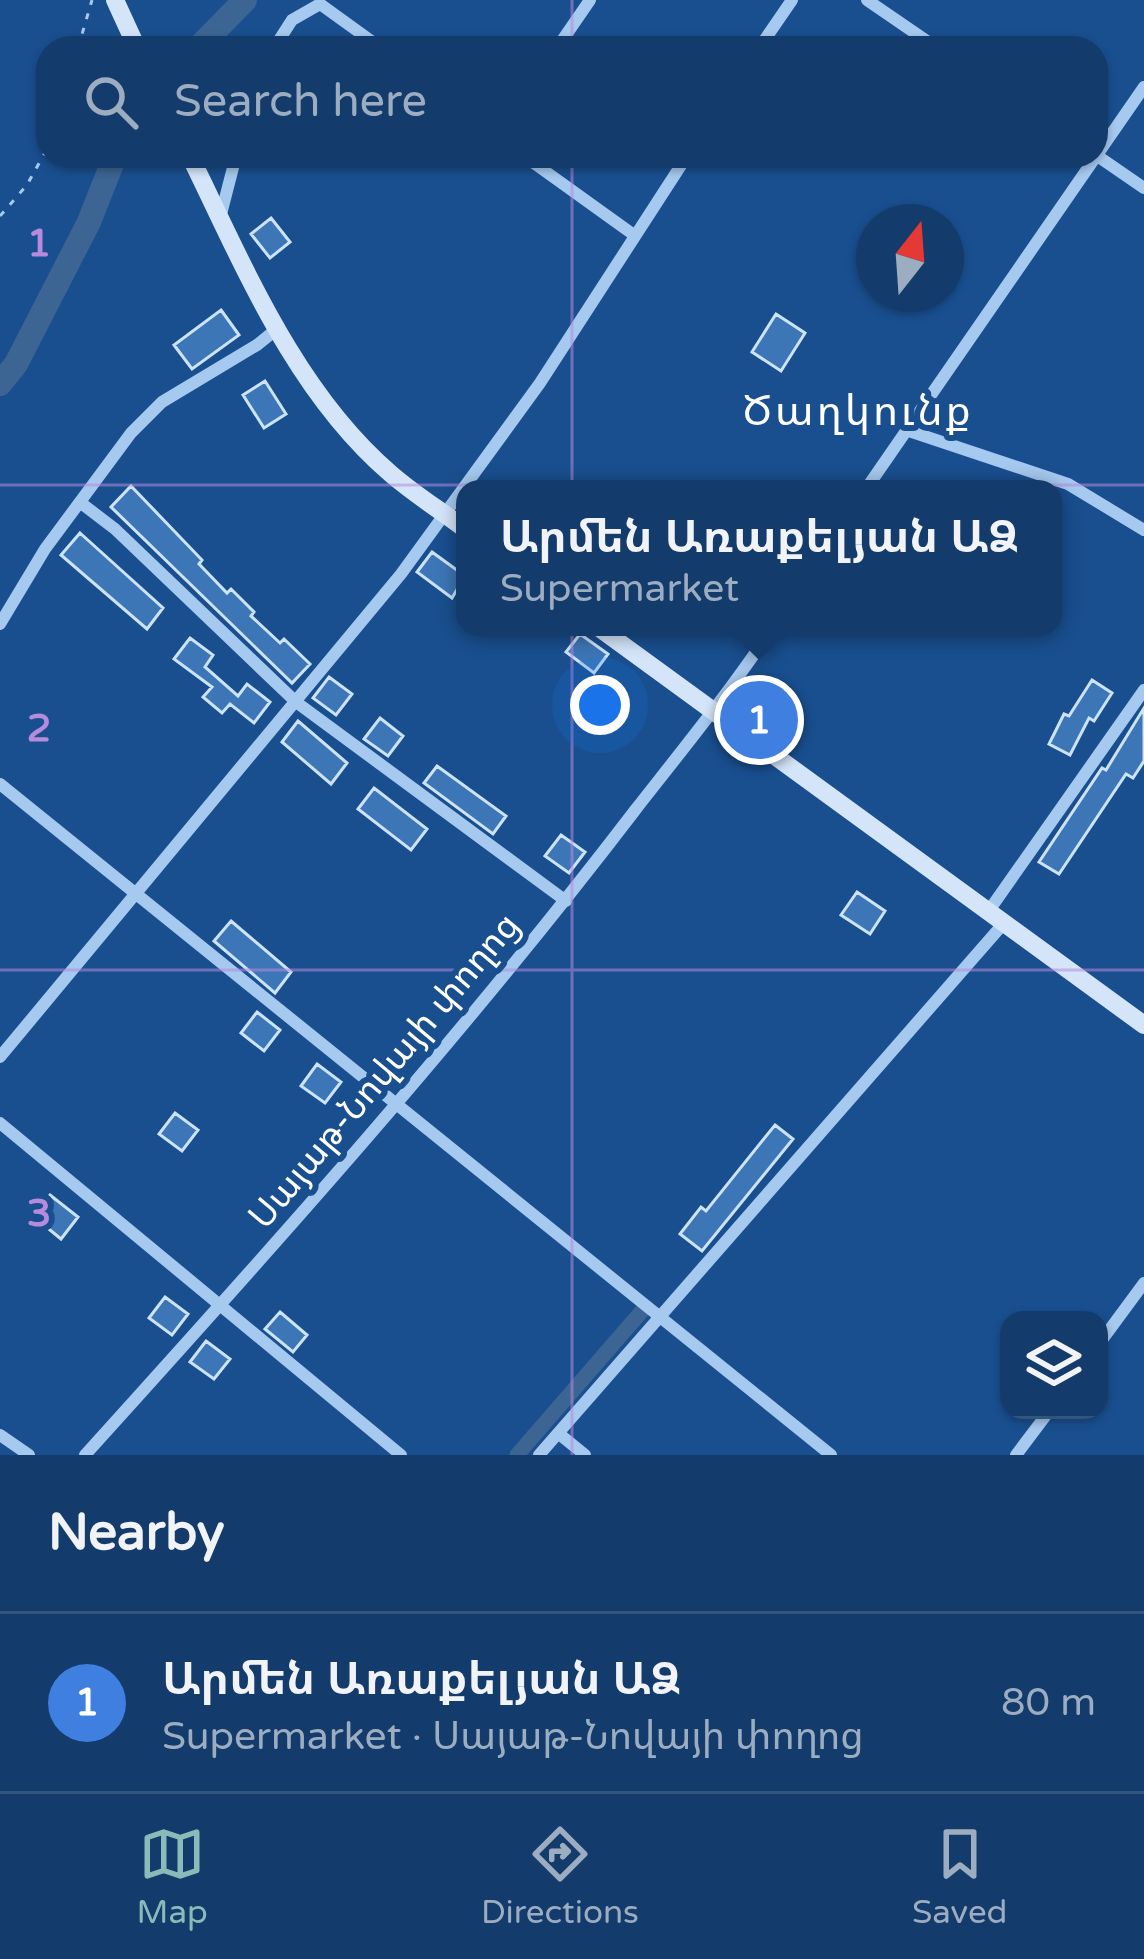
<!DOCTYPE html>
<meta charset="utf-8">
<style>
:root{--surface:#133b6b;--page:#204673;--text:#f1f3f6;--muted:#9dadc1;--line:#32557e;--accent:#8bbbb9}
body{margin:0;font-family:"Varela Round","Noto Sans Armenian",sans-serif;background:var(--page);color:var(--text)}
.controls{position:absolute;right:36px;bottom:36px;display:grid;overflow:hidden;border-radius:24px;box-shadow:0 3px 9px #0004}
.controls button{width:108px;height:108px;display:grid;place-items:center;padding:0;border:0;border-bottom:3px solid var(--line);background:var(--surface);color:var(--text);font:60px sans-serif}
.compass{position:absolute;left:856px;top:204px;width:108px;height:108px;border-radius:50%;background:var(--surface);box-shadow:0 3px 9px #0004;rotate:17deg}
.you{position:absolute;left:600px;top:705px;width:42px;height:42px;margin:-30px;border:9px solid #fff;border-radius:50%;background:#1a73e8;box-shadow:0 0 0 18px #1a73e833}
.badge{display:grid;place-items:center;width:78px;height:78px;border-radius:50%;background:var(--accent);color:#fff;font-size:39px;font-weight:700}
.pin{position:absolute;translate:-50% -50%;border:6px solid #fff;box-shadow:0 3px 12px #0006}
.popup{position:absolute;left:456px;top:480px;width:606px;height:156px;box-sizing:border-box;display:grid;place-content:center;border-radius:24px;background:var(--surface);filter:drop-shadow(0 3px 9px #0005);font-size:39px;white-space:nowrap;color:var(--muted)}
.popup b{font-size:45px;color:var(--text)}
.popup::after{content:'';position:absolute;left:50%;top:100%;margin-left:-24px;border:24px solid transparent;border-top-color:var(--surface)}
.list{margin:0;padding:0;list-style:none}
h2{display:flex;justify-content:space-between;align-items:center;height:156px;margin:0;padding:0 48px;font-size:51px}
h2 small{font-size:39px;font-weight:400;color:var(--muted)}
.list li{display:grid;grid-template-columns:78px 1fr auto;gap:36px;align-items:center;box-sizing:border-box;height:180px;padding:0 48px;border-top:3px solid var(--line)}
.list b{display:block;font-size:45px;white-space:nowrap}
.list p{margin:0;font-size:39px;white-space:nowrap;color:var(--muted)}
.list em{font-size:39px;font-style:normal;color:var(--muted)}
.icon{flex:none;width:66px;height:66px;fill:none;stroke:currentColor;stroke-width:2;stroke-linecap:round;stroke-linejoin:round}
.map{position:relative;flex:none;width:1144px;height:1455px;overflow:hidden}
.search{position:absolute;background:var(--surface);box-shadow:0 3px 9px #0004;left:36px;right:36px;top:36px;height:132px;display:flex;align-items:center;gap:30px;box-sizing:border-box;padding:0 42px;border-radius:36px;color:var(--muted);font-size:45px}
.sheet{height:336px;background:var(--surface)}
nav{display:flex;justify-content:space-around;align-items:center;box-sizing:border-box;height:168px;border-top:3px solid var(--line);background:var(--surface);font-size:33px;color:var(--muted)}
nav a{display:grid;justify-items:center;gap:6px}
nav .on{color:var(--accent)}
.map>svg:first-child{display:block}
</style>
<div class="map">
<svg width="1144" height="1455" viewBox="0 0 1144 1455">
<rect width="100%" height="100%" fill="#194f8f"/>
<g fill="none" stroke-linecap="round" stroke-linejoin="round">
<path stroke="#3d6593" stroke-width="15" d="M517 1455 642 1311"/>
<path stroke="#3d6593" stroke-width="24" d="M198 48 245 0
M0 384 16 364 89 222 115 156"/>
</g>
<path fill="#3d76b6" stroke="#cce3fb" stroke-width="3" d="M271 218 290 242 270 258 251 234Z
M221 310 239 335 192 369 174 345Z
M776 314 805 333 781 371 752 352Z
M265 381 286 414 264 428 243 395Z
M131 486 202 560 199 564 227 593 231 589 254 612 251 616 280 643 284 639 310 664 292 683 111 507Z
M80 533 163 608 147 629 61 555Z
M432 552 465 576 452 598 417 572Z
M580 634 608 654 594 673 566 652Z
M190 638 213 655 205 667 238 696 247 684 270 702 254 723 230 704 222 713 203 697 212 687 174 659Z
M329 677 352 694 336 715 313 698Z
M1092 680 1112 693 1094 721 1089 718 1070 755 1049 744 1064 714 1069 716Z
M1144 708V761L1133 778 1126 774 1059 874 1039 862 1102 768 1106 770Z
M380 718 403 736 388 756 364 739Z
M298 721 347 763 331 784 282 742Z
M437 766 506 816 493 834 424 783Z
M374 788 427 829 411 850 358 809Z
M561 835 585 852 569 873 545 856Z
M857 892 885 911 870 934 841 915Z
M231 921 291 972 275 993 214 941Z
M257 1012 280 1030 264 1051 241 1033Z
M317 1064 341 1082 325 1103 301 1086Z
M175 1113 198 1130 182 1151 159 1134Z
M775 1125 793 1139 702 1251 680 1234 701 1207 706 1211Z
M50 1195 78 1217 61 1239 33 1216Z
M165 1297 188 1314 172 1335 149 1318Z
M280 1312 307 1335 293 1352 265 1329Z
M206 1341 230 1359 214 1379 190 1362Z"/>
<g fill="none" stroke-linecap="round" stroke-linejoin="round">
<path stroke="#a6c9ef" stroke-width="3" stroke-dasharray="6 9" stroke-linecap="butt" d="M78 48 92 0
M0 216 27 185 48 147"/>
<path stroke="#a6c9ef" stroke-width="12" d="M867 0 937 48
M274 48 292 20 320 4 381 48
M557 48 590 0
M759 48 792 0
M1096 155 1144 188
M524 156 634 235
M220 218 236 156
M906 430 1068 484 1144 530
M866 489 1144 87
M81 503 115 529 296 702 566 901
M0 624 45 549 131 433 162 402 257 345 278 328
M0 784 831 1455
M988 912 1144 690
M0 1057 401 574 540 383 687 156
M0 1123 401 1455
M1099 1344 1144 1283
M558 1433 585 1455
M0 1435 29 1455
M85 1455C275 1245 464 1034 636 809 683 749 731 690 773 627
M539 1455 1004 923
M1016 1455 1050 1410"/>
<path stroke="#d4e5fa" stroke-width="18" d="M115 0 137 48
M190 156C244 266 295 392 391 474 414 494 440 510 465 529
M598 627 1144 1025"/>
</g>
<path fill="none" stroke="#b68bdc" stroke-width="3" stroke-opacity="0.55" d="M572 0V48M572 156V1455M0 485H1144M0 970H1144"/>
<g text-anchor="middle" stroke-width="12" stroke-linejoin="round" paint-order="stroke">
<g font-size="36" fill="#fff" stroke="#194f8f">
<text transform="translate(383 1070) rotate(-50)" y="13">Սայաթ-Նովայի փողոց</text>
</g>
<g font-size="42" letter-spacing="3" fill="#fff" stroke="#194f8f">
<text x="858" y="425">Ծաղկունք</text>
</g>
</g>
<g font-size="39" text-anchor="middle" font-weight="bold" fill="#b68bdc" stroke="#194f8f" stroke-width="12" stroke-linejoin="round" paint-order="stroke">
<text x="39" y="256">1</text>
<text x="39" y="741">2</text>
<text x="39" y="1226">3</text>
</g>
</svg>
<div class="controls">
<button><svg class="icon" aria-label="layers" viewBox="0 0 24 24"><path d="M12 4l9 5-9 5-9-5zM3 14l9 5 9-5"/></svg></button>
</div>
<svg class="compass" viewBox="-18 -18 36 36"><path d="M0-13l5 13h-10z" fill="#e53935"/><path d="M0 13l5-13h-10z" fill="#9dadc1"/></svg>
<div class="you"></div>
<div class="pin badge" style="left:759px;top:720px;background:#3f7fe0">1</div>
<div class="popup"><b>Արմեն Առաքելյան ԱՁ</b>Supermarket</div>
<div class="search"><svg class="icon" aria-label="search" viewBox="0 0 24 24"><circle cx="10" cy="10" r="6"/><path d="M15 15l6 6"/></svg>Search here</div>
</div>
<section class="sheet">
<h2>Nearby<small></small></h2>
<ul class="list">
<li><span class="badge" style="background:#3f7fe0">1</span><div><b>Արմեն Առաքելյան ԱՁ</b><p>Supermarket · Սայաթ-Նովայի փողոց</p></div><em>80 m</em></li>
</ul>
</section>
<nav>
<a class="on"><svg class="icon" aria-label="map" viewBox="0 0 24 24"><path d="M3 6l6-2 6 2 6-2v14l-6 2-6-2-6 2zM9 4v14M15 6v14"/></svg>Map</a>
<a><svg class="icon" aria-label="directions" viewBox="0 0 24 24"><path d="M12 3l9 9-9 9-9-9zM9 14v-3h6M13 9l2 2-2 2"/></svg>Directions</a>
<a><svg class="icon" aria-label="saved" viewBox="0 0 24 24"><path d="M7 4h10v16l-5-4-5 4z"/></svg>Saved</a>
</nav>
